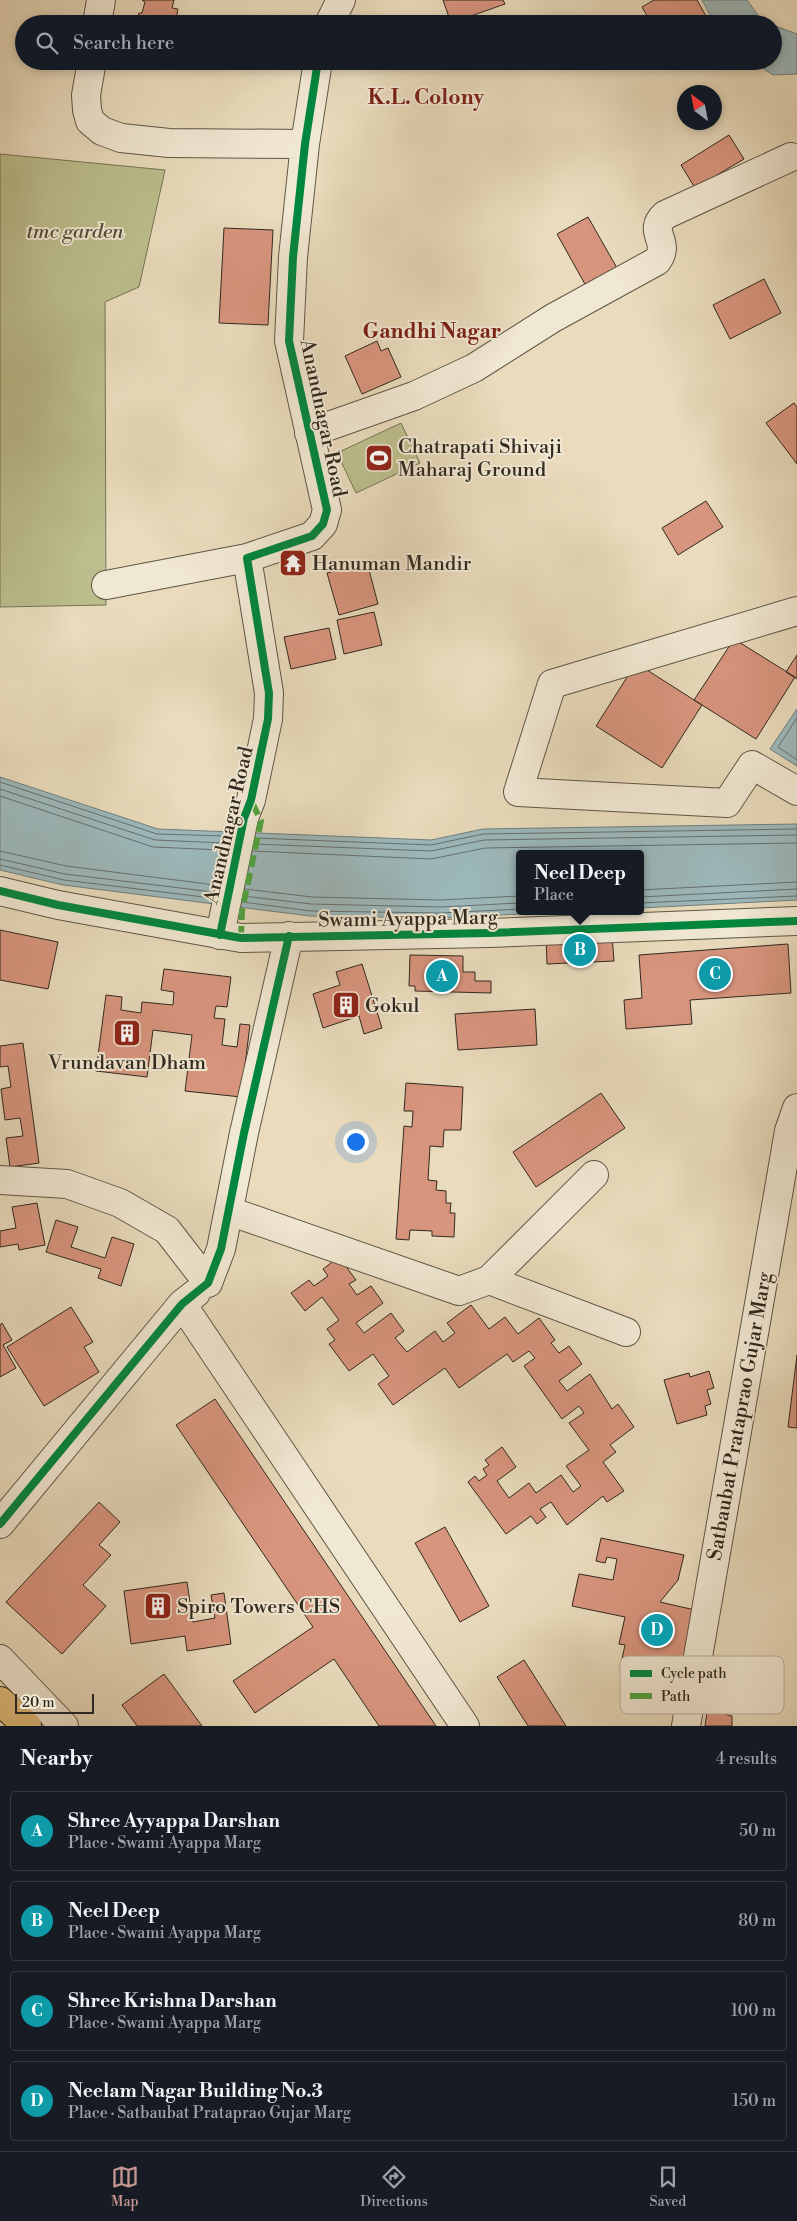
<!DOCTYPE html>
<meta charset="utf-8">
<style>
:root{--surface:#171b24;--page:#20242c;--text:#f1f3f6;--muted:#9ea1a6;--line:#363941;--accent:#c59692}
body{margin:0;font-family:"Libre Bodoni",serif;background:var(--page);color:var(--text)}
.compass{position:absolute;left:677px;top:85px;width:45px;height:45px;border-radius:50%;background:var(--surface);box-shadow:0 2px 8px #0003;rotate:328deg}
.scale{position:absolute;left:15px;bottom:12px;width:79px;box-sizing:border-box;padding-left:5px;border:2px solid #30291f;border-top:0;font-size:14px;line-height:18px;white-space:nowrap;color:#30291f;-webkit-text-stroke:4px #f1e8d3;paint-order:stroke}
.you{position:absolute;left:355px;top:1141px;width:18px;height:18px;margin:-12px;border:4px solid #fff;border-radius:50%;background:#1a73e8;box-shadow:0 0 0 8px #1a73e833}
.badge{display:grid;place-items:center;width:32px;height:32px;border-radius:50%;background:var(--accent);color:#fff;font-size:16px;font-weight:700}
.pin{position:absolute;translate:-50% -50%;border:2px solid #fff;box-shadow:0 1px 5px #0006}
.popup{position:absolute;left:516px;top:850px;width:128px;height:65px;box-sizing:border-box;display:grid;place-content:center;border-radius:5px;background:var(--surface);filter:drop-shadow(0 1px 4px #0005);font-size:16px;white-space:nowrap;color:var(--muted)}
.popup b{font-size:19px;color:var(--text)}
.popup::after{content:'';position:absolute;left:50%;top:100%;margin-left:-10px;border:10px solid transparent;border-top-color:var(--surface)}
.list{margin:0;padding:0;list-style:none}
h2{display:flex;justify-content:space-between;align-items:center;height:65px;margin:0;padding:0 20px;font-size:21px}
h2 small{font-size:16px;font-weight:400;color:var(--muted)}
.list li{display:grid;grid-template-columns:32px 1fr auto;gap:15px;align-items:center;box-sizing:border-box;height:80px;margin:0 10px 10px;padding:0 10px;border:1px solid var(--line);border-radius:5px}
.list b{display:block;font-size:19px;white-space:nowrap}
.list p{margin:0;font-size:16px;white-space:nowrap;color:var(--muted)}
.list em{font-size:16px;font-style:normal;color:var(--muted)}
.icon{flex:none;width:28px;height:28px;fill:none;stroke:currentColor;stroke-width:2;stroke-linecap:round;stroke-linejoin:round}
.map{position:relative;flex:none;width:797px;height:1726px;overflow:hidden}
.search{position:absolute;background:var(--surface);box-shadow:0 2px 8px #0003;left:15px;right:15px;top:15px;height:55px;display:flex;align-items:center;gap:12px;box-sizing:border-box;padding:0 18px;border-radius:28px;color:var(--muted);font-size:19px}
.sheet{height:425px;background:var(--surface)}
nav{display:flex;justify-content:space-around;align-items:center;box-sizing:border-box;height:70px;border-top:1px solid var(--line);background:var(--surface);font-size:14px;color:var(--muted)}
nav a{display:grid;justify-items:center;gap:2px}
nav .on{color:var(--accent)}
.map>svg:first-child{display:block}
</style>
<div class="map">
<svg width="797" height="1726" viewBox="0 0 797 1726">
<rect width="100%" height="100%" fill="#e9dbbc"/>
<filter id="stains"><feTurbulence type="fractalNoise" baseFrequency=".004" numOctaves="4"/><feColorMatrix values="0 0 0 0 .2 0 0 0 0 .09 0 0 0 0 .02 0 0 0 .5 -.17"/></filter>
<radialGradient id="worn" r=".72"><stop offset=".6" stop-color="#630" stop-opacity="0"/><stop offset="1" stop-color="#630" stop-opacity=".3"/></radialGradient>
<path fill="#bcbe8d" stroke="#767456" d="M0 154 165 170 139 287 105 302 106 605 0 607Z
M401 423 420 463 356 493 337 453Z"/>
<path fill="#9cb8bb" stroke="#717f7d" d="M702 0H747L760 18 771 24H715Z
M773 25 797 34V74L773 75 752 61H773Z
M797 709V766L770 749Z
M0 777 158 829 431 840 483 829 797 824V900L640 908V854H520V911H583L440 918 310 916 63 885 0 870Z"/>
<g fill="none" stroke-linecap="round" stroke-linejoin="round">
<path stroke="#66706d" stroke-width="1" d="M797 718 778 747 797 760
M0 782 157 834 225 836
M0 789 155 840 224 843
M0 796 153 847 222 850
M255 838 431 845 483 834 797 829
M254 844 431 851 484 840 797 835
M0 851 66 866 215 885
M252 851 431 859 485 848 797 843
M0 859 65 874 213 892
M0 865 64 880 212 898
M245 889 312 897 440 900 520 896
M640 890 797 882
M243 896 311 904 440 907 520 903
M640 897 797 889
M242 902 311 911 440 913 520 909
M640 903 797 896"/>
</g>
<path fill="#d8957e" stroke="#30291f" d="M142 0H174L172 8 178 9 175 24H136L139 13H142L145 2Z
M443 0H503L505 4 451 23Z
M654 0H697L707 18 697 24H652L642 7Z
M729 135 744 159 695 188 681 165Z
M588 217 617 268 586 286 557 234Z
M224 228 273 230 268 325 219 323Z
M764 279 781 313 730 339 713 305Z
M377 341 381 351 388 348 401 377 362 394 345 356Z
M794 403 797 407V464L766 423Z
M706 501 723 527 678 555 662 528Z
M367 562 378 604 339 615 327 573Z
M374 612 382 645 344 654 337 620Z
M329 628 336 659 291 669 284 637Z
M734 639 795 677 756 739 694 700Z
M797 655V679L786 672Z
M636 663 702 705 662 768 596 726Z
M0 930 58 942 48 989 0 980Z
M612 935 614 961 547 964 546 938Z
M788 944 791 993 690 1000 692 1024 626 1029 624 1000 642 998 639 955Z
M410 955 463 956V972H475V981H491V993L415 991V986H409Z
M362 964 382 1028 364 1034 359 1016 323 1028 313 994 340 985 336 972Z
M164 969 231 977 227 1007 216 1006 214 1018 225 1019 222 1045 237 1047 240 1024 250 1025 241 1097 185 1091 192 1035 153 1030 147 1077 96 1071 106 995 122 997 121 1010 141 1013 142 1002 173 1005 174 992 161 990Z
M535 1009 537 1045 458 1050 455 1014Z
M23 1043 39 1163 10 1167 6 1138 23 1136 20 1118 5 1120 1 1089 11 1087 8 1066 0 1067V1046Z
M406 1083 463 1087 461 1130H444L443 1147 430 1146 428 1180 437 1181 436 1190 446 1191V1203H451L450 1213H455L454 1237 432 1236V1231L410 1230 409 1240 396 1239 404 1126 412 1127 413 1111H404Z
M601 1093 625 1128 536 1187 513 1152Z
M37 1203 45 1245 19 1250 18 1244 0 1247V1231L16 1228 12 1207Z
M56 1220 78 1227 71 1247 105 1258 112 1237 134 1244 121 1286 98 1278 101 1269 46 1252Z
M339 1257 356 1280 349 1284 357 1295 371 1286 383 1303 356 1323 364 1333 391 1313 404 1331 395 1338 407 1352 435 1331 443 1342 455 1333 447 1323 471 1305 489 1329 505 1317 518 1334 539 1318 555 1340 551 1343 559 1353 569 1346 582 1364 559 1381 567 1391 590 1374 612 1409 618 1404 634 1427 610 1445 616 1452 603 1462 624 1491 607 1502 603 1496 567 1525 551 1502 540 1509 546 1517 537 1524 531 1516 506 1534 468 1482 475 1476 479 1481 487 1475 483 1469 489 1465 485 1460 502 1447 516 1467 497 1481 509 1498 529 1483 536 1493 561 1475 573 1492 581 1486 566 1466 589 1450 569 1423 584 1413 579 1406 562 1419 524 1366 535 1358 529 1351 513 1362 507 1354 459 1388 445 1368 393 1405 378 1384 389 1376 373 1354 349 1371 329 1344 335 1340 327 1329 339 1320 322 1297 305 1311 291 1293 309 1280 314 1286 328 1276 323 1269Z
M71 1307 93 1342 84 1347 99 1372 44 1406 7 1347Z
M2 1323 12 1340 3 1345 16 1368 0 1377V1325Z
M797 1355V1428L788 1427Z
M709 1371 714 1388 707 1390 711 1404 705 1406 707 1415 677 1424 664 1380 689 1373 690 1377Z
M215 1399 436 1726H379L334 1659 255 1713 233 1681 313 1627 176 1425Z
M99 1502 120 1522 99 1545 111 1555 83 1585 106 1606 62 1654 6 1602Z
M445 1527 489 1606 460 1622 415 1543Z
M601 1538 684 1555 678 1580 660 1602 695 1610 676 1703 652 1698 656 1675 620 1668 625 1645 619 1644 625 1617 572 1606 579 1574 613 1580 617 1559 607 1557 605 1563 596 1561Z
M187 1582 193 1622 215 1618 211 1595 224 1593 231 1644 187 1651 185 1636 131 1644 124 1591Z
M524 1660 566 1726H528L497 1677Z
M164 1674 202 1726H137L122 1705Z
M708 1705 726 1707 725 1714 732 1716V1726H705Z"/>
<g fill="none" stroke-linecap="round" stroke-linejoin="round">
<g stroke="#5e5646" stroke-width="30">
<path id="minor" d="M97 24 101 0
M329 24 341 0
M92 61 86 95 87 110 90 121 102 131 121 138 169 143 305 144
M309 433 414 396 474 368 553 318 657 261C672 241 646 232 665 215L791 157
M106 585 247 558
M797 611 552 684 518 792 727 803 752 765 797 791
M0 891 58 905 241 938 489 933 797 921
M220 935 244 818 251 800 268 719 269 693 247 558 312 536 323 524 327 510 289 341 293 257 305 144 318 61
M0 1180 67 1184 120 1203 167 1230 208 1283
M229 1211 459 1291 489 1280 626 1332
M489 1280 594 1175
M208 1283 221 1249 244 1133 289 936
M182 1304 465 1726
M0 1524 182 1304 196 1293
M0 1659 64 1726
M686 1726 789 1131 797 1108"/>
</g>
<g stroke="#30291f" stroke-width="30">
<path id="major" d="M0 1701 27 1726"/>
</g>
<use href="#minor" stroke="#f1e8d3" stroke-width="28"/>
<use href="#major" stroke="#e4be7e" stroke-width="28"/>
<path stroke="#52a341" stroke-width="6" stroke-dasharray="12 6" stroke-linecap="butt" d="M241 938 242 911 261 821 251 800"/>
<g stroke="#f1e8d3" stroke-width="11">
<path id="cycleway" d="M0 891 58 905 241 938 489 933 797 921
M220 935 244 818 251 800 268 719 269 693 247 558 312 536 323 524 327 510 289 341 293 257 305 144 318 61
M0 1524 182 1304 208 1283 221 1249 244 1133 289 936"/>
</g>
<use href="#cycleway" stroke="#00873e" stroke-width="8"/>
</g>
<defs>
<g id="stadium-square" transform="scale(1.4375)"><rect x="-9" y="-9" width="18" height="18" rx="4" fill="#8f2418" stroke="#f1e8d3"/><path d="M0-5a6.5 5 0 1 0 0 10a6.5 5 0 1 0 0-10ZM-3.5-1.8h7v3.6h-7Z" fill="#fff"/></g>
<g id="temple-square" transform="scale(1.4375)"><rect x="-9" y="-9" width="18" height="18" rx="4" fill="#8f2418" stroke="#f1e8d3"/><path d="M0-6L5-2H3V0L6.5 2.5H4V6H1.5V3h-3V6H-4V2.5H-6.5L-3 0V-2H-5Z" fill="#fff"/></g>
<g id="building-square" transform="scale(1.4375)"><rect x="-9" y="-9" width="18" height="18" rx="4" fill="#8f2418" stroke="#f1e8d3"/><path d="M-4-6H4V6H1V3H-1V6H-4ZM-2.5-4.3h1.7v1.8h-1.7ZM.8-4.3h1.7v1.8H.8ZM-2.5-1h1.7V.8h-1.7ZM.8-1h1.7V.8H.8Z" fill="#fff"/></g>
</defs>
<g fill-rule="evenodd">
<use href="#stadium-square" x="379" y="458"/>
<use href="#temple-square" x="293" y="563"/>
<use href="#building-square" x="346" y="1005"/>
<use href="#building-square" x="127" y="1033"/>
<use href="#building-square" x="158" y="1606"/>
</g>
<g text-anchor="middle" stroke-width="4" stroke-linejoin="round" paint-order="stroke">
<g font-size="20" font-style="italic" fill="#534e3a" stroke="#f1e8d3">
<text x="75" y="238">tmc garden</text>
</g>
<g font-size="20" fill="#30291f" stroke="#f1e8d3">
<text transform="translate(324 418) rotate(78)" y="7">Anandnagar Road</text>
<text transform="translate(228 825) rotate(-77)" y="7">Anandnagar Road</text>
<text transform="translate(408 918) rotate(-1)" y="7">Swami Ayappa Marg</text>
<text transform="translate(739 1416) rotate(-80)" y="7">Satbaubat Prataprao Gujar Marg</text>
</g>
<g font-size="20" fill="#30291f" stroke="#f1e8d3" text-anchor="start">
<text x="398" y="453">Chatrapati Shivaji<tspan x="398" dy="23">Maharaj Ground</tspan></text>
<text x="312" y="570">Hanuman Mandir</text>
<text x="365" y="1012">Gokul</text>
<text x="127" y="1069" text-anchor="middle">Vrundavan Dham</text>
<text x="177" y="1613">Spiro Towers CHS</text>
</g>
<g font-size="21" font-weight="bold" fill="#7a1f14" stroke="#f1e8d3">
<text x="426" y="104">K.L. Colony</text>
<text x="432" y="338">Gandhi Nagar</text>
</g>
</g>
<rect x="620" y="1656" width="164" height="58" rx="8" fill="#f1e8d3" stroke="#b7af9d" stroke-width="1"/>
<rect x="630" y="1670" width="22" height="7" fill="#00873e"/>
<rect x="630" y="1693" width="22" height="6" fill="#52a341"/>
<g font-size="14" fill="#30291f">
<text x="661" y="1678">Cycle path</text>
<text x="661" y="1701">Path</text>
</g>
<rect width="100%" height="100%" filter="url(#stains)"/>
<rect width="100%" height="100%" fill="url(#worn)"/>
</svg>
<svg class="compass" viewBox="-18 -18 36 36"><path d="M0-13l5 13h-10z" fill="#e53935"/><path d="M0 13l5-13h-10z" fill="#9ea1a6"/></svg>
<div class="scale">20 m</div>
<div class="you"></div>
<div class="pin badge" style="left:442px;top:976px;background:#0f9aa8">A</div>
<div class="pin badge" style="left:580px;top:950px;background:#0f9aa8">B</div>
<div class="popup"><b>Neel Deep</b>Place</div>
<div class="pin badge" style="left:715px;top:974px;background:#0f9aa8">C</div>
<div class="pin badge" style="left:657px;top:1630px;background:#0f9aa8">D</div>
<div class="search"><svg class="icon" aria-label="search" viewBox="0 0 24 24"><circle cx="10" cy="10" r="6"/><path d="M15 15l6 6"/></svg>Search here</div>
</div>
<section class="sheet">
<h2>Nearby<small>4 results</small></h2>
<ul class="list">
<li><span class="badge" style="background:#0f9aa8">A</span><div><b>Shree Ayyappa Darshan</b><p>Place · Swami Ayappa Marg</p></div><em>50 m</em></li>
<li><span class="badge" style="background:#0f9aa8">B</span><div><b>Neel Deep</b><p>Place · Swami Ayappa Marg</p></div><em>80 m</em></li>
<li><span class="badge" style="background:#0f9aa8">C</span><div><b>Shree Krishna Darshan</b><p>Place · Swami Ayappa Marg</p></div><em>100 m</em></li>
<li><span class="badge" style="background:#0f9aa8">D</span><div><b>Neelam Nagar Building No.3</b><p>Place · Satbaubat Prataprao Gujar Marg</p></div><em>150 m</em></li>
</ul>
</section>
<nav>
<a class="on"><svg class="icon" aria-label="map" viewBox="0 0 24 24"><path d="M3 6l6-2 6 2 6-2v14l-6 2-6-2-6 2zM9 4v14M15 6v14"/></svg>Map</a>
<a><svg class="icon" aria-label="directions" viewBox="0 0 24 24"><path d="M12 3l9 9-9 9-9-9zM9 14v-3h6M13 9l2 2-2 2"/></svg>Directions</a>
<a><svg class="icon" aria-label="saved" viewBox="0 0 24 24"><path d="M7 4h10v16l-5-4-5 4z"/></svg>Saved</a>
</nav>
